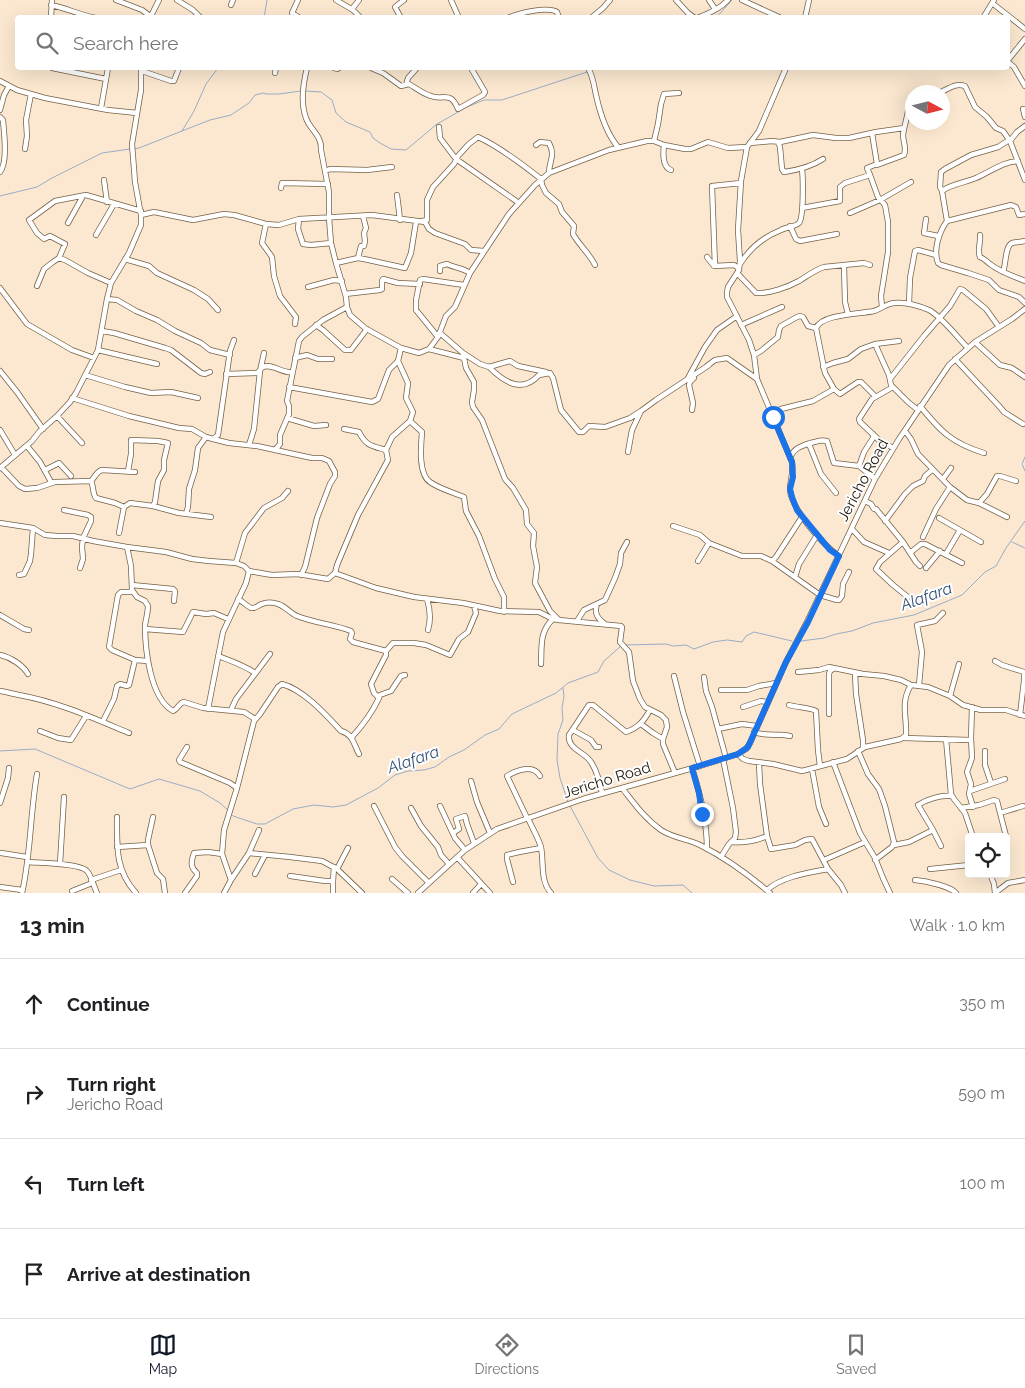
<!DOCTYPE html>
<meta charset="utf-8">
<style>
:root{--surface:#fff;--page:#f2f2f2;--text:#202124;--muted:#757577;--line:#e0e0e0;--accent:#111827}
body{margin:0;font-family:Raleway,sans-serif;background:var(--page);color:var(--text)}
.controls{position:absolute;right:15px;bottom:15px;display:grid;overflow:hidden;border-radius:5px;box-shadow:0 5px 20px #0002}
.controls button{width:45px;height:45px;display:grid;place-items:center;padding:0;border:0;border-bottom:1px solid var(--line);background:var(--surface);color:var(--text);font:25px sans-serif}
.compass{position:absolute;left:905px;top:85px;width:45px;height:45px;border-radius:50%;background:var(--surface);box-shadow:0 5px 20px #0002;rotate:97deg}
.stop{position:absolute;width:15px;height:15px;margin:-11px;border:4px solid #1a73e8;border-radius:50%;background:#fff}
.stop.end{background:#1a73e8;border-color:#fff;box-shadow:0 1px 5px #0008}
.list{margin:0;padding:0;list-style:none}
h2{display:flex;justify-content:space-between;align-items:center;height:65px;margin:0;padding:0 20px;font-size:21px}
h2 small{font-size:16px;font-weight:400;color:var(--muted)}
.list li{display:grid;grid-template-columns:32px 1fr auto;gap:15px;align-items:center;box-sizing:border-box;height:90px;padding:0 20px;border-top:1px solid var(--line)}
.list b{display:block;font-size:19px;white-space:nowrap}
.list p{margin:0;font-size:16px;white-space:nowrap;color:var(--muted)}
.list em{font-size:16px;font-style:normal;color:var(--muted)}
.icon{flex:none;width:28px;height:28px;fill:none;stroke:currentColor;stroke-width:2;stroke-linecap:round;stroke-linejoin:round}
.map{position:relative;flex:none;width:1025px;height:893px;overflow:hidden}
.search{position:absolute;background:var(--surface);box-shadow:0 5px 20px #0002;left:15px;right:15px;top:15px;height:55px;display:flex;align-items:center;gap:12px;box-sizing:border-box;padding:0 18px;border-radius:5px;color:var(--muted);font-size:19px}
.sheet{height:425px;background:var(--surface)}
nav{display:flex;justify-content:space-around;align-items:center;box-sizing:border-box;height:70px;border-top:1px solid var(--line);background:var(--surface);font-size:14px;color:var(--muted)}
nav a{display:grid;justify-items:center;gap:2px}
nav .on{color:var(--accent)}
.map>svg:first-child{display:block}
</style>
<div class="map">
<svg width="1025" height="893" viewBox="0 0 1025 893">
<rect width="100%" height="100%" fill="#fce8d0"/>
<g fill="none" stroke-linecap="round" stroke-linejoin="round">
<path stroke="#99adc5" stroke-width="1" d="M264 18 267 0
M716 18 732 0
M591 70 600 68
M305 91 321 92 332 100 336 113 346 122 370 132 373 138 380 143 391 149 406 150 437 124 467 107 484 100H502L587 72
M182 131 210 120 231 115 249 103 255 95 263 93 266 94H279L301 91
M134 149 139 148 182 131 194 111 206 84 218 68
M0 196 37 187 52 178 102 153 130 149
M1025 457 1022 464 1025 471
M1012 542 1025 548
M801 641 824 638 836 634 852 631 873 623 914 615 962 595 985 572 996 566 1006 548 1025 521
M624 645 666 644 673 646 686 645 694 649 713 642 727 640 742 642 746 636 754 632 792 641
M563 688 564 696 562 708 563 720 558 734 557 760 560 778 568 802
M0 751 35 749 130 789 159 779 200 791 220 803 229 811
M570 806 598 858 609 870 630 880 654 886 683 885 692 893
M231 814 233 816 257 824H265L293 809 314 805 333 807 346 805 378 788 395 775 408 771 424 770 435 767 449 757 464 750 485 735 499 729 512 714 556 693 568 683 598 672 604 661 621 646"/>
<g stroke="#746045" stroke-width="6">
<path id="minor" d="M116 0 142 10 150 16
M177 0 193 10 200 17 202 18
M298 0 292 13 300 18
M336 0 353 10 361 18
M451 0 459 18
M676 0 688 13 695 18
M709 0 715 9
M742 0 781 18
M992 3 1025 29
M51 5C66 8 80 15 96 18
M231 5 233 0
M352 9 359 0
M51 18 52 0
M150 18 159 0
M401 18 395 7 404 0
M508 18C518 13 548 6 557 12L559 18
M591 18 603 8 610 0
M697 18C708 14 720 9 728 0
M805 18 809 0
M983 18 994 0
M1008 60 1025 39
M1008 62 1014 67 1025 86
M52 68 106 79
M307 68C303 84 300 102 306 118 310 130 322 135 321 150L329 192V218L331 243 336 263 346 297 347 307 350 315 365 328 401 348 419 353 429 349 438 337 446 316 455 307 470 273 509 214 535 185 549 173 609 150 647 141H654L664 145 685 149H691L708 142 728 148 747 147
M334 68 337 69 339 68
M371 68 383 73 401 86 409 84C416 88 423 94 431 96 444 101 450 90 458 109L483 95 485 92 471 68
M588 68C593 76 594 86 596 95 600 113 606 133 618 147
M786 68 759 131 747 147 741 181 738 230 740 261 739 270 728 287 727 292V297L749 340 754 355 757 379 792 462C794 472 790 480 790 490 792 510 823 545 839 556
M142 71 171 81H174L179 68
M275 73 276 68
M0 81 17 90 45 98 108 110 137 113
M406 85 408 78 417 68
M941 92C950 88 955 83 965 86L975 107 987 117 996 128 1003 131 1010 141 1025 180
M101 108 108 68
M1025 109H1023L1025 117
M0 110 4 95 9 86
M0 117 3 120C4 133 8 162 0 172
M439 127 440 138 456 159 519 203
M1009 140 998 147 971 155 945 169 941 172 940 187 942 191 947 221 1011 205 1016 207 1019 215 1025 214
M654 141 658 124 661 104 664 94 679 93
M1010 141 1017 132 1025 126
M778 142 780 147 782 169 784 172C798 170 811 167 823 159
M750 143 772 141 780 142 813 135 836 138H849L876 132 904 128
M536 145 540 142 549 143C556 156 549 160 549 173
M664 145C663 153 662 167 671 170
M25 149 27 136 26 120 31 94
M877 165 904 155C907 148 903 142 903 135 904 127 907 118 908 111L912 108
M325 171 330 169 367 170 392 167
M870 175 878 197 885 205 888 222V252L881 296 882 307
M104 180 107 202
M281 188 282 183 328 184
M942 191C949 185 967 182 976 178 990 172 1002 162 1018 161
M397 195C398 203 399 210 400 220
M802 208 840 201V187L845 183 870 175 867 168 877 164 872 133
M850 213 880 200 911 182
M141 215 154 212 193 220 224 214 234 215 266 224 279 225 299 219 372 215 425 222 429 229 435 233 465 244 471 250 484 251
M299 219 298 229 303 244 311 245 331 243
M926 219 924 233 938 236
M422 221 427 220V200L433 187 454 164 458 156 469 144 478 137C500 147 522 164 541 179L542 185 546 193 559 204 562 212 574 226 573 234C579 245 589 253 595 265
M947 221C939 232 933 250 938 263L941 265 968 273 989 280 999 290 1019 297 1025 303
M68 223 83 196
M266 224 262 243 272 257 274 276 280 296 296 317 295 324
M790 226 796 239 800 241 837 234
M96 235 114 204
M980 235C981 242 977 250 980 257 985 259 986 261 990 264 1000 272 1013 276 1025 281
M707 257 714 266 734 265 737 267 739 270
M59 258 65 244 50 236 44 239 37 233 29 220 55 201 86 195 141 211
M358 258 361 246H364L365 241 364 233 366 228 363 216
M125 259 149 266 157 273 194 290 208 299 218 310
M336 263 358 258 364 259 405 268 411 253 416 222
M740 264C750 248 763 237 781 230 786 227 795 227 799 223 804 217 803 177 802 169
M844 265 845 302 848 314
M715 266 712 186 741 183
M440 271V266L447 264C455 268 463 268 470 273
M1003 272C1006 265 1005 246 1012 243 1016 242 1021 242 1025 241
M738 274 756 293C769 294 788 287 799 281 807 276 815 270 824 267L864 263 870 265
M37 286 44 269 53 262 59 258 65 260 88 273 111 283
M308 287 334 280 342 281
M0 288 27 324 72 350 94 358
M345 294 380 290 382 289V281L383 279 398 283 420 284
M107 299 117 300 136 311 157 320 175 331 201 343 210 350 230 355
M909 304 910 278 915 251 918 250 936 255
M316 325 323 330 345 350H351L367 329
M741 325 782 307
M102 331 114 333 165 348 171 350 201 373 205 374 210 372
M440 333 463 353 466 368 474 382V390L472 402 473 407 482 420 505 479 513 488 526 510 527 524 534 533 533 546 537 567 535 583 550 611 559 620
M438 337 416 310V300L420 280 423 279 464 285
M899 341 875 344 889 375 891 385 908 402 918 410
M975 342 1000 365 1012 368 1025 377
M429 349 464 358
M98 350 157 364
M463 353 480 364 489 367 510 361 518 366 546 372
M754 355 761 351 778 337 779 330 781 326 797 317 800 316 803 317 808 326 816 328
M295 358 307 355 318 359H332
M955 359 999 406 1004 412 1023 424
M707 366 715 360 727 358 757 379
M489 367C504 382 522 394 539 375L550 373 553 378 561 410 579 432H583L589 426 605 427 630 418 641 411 656 400 709 365
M823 367 833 363 848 359 861 349 875 344
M0 371 17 392 43 429
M226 374 257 373C259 372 260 369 263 367 272 363 283 374 292 372
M85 375 125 387 151 393 171 392 198 398
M688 378 705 347 717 330 737 316
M890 379 924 336 950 306 960 289 963 290 986 309 999 327
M289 387 372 402 378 399 389 370 398 361
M893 387 872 399 859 419 860 422 879 440 893 448
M834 389 840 394 858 382H861L875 396
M72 398 129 416 179 428 192 429 206 437 213 439 229 443 257 446 312 458H322L329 461 335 472V476L330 484 317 518 305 567 301 575
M920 406C941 432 952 443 984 453
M692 410 693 403 689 385 690 382 694 378
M772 415 781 409 813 401 834 389 825 373 816 328C822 314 860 314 874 311 881 309 887 303 895 303 906 302 919 306 929 310 941 316 958 338 968 348
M57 416 82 443
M287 418 314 426 326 425
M410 421 422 432C421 445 418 474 430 482 438 488 454 493 464 497L466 511 479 536 495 579 504 597V612
M344 429 359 432C366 446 372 446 386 450
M0 430 15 455
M905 431 911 439 918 454 950 487 967 500 979 503 1007 517
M213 439 218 435 230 351 234 340
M809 444 821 474 836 493
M249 445 254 429 260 371 264 353
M27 446 40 462 51 482
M275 450 280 444V435L289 414V406L287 401 299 341 302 337 323 320 347 307
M628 452 632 430 641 411
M790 458C794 448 801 446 810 443 817 442 820 439 827 441L834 463 859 466 875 479
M859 466 864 452 873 438V434
M1 467 19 486 25 489 37 488 55 482 91 481C95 477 97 471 102 470L135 472
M0 468 32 441 39 432 57 416 70 402 76 393 98 350 107 299 111 283 129 253 141 225V215L135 182 132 144 141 90V68
M45 470 59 463 71 476
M128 471 131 454V440L158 441 168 443 164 460V470L158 481 155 502 153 506
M943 479 951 468
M91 481C94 486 92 493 96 498L115 503 124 507
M865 501 871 504 874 509H876L903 542 916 562 920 566
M979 503 987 494 997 476H1000L1016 481
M64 510 88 515 91 517V521L83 538 82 547 83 559 80 568
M186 514 188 507 189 489 195 470 198 448 206 437
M939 518 981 542
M885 521 905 494 913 486 923 481 925 476 932 470
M0 523 33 528 45 535 57 536H73L93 541 127 547 166 552 192 559 209 561 236 563 244 566 249 571 266 574 272 575 298 574 328 579 335 573 376 588 414 597 463 603 500 611 539 612 553 619 559 620 621 626 622 627 620 642 629 652 633 681 640 699 645 707 661 715 666 720 667 727 663 739V744L675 773
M673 526 700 535 709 543 742 556H761L772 561 776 557 802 517
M852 529 864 542 889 553
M119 533 124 507 130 503 153 506 179 513 211 517
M923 537 936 509 950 487
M903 542 880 562 876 569 893 585 908 597
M127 547 131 566 132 590 137 597 145 601 148 606C148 612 146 619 145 625 145 649 150 698 173 711 177 710 179 703 184 702L203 708 244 712 255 719
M910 553 921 544H925L962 563
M946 554 960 530
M698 561 709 543
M772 561 820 595 837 600H839L842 596 843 584 849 572
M236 563 245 533 264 508 282 498 288 491
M926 568 940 551
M335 573 337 565 358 515 388 460 386 450 392 437 410 421 413 412 406 398 408 383 398 361 401 348
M19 575 24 574 30 561 31 554 33 528
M795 577 799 564 817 535
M132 585 173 589 175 591 174 601
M133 592H121L118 595 109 647 112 650 135 660
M238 599C242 601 247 606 251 608 256 609 258 605 262 604 266 602 273 602 278 604 285 606 290 613 297 616 314 623 333 624 351 631L352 633 350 639 353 642 386 651
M427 599C430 609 431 620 428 630
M597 604C594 613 597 618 605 624
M0 615 24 629 29 630
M577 621 584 610 605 600 615 578 620 564 621 553 627 542
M145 629 183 632 193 612 206 614 214 613 228 619
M0 655C10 657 23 665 28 674
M218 656C231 661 244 665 255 673
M995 661 1002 665 1024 672V681L1020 715
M541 664C542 647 539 632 553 619
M798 672 819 670 829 667 863 674 884 676 901 680 911 685 928 687 950 696 963 705 981 710H1006L1025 716
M855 673 856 694 863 740V748
M674 676 683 712 700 766
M704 677 706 691 712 707 726 758
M919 685 922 652 917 625 935 621 943 613
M721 690H747L759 686 776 683
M0 691C7 692 13 694 19 695 58 702 93 718 129 733
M950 696 959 664
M379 698 380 695 391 691 401 676 405 675
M789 705C795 707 812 708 816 711L818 750 820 766
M743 707 761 701 767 702
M208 709 223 632 246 583 249 571
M231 710 236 699 270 654
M829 714V674L830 671 833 669
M103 721 114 699 117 686 120 684 127 686 129 685 135 660 148 661
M641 724 653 733 663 739
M718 729 742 724 757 726
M573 730 591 740 596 747H599
M40 731 58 738 71 740 86 716
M754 732C767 737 778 733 790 736
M352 737C363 725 372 713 379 698L374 693 371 684 386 655V651L393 643H414L426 645 450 655 459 639 468 632 476 613 474 606
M904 738 970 740 971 738 972 707
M971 738 972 758 967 772 971 784 969 794 973 807
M946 739 951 794 954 799 965 813 973 837
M187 747 179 760 180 762 230 783 237 788
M858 751 868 774 879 789 885 806 894 842 892 847 875 860
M985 751V765L991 783
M738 754 743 759 749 761 773 764 802 771 847 759 865 747 901 739 906 735C907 715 900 703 911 685
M833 762 860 833 875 858 883 878 890 893
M692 768C700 793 707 823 707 849
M812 769 819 807 826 824
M471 781 477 802 490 833
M622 788C634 803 645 819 661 830 673 838 688 839 700 845 726 858 749 875 770 893
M970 791 1005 779
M602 793C600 783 597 771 591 762 585 752 567 749 569 735L589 705H593L626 732C638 728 644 721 650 710
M0 803 8 778 9 768
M374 806 395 847 402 856 429 883
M440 806 455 838 465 850
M411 808 421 826 438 847 441 855 449 864
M961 808 979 805 994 800 997 801 1007 840 1006 845
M1000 813 1023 806
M117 817C117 846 115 870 136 893
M153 817 148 840V845L157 873 163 879 165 893
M527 818 507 776C517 770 533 764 540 776
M528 818C532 828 538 837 541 847 544 863 540 881 551 893
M453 833 459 829 456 819 465 816 467 824 474 843
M767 836 771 849 795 845 805 840 812 839 828 869 841 885 845 893
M731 842C743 843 756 841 767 836L760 784 759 763
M894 845 909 842 933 830
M941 846 933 830 918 805C927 799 941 795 952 796
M117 847 148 845
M1 853 27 857
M249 853 290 857 322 861 337 869 362 893
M457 857 490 893
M721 857 729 844 735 838 736 832 733 808 723 759
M824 860 865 842
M27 862C39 863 80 863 87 871 91 875 94 887 97 893
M60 864 64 797
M337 869 348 848
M930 869 969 865
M255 874 265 855
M990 874 994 884 995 893
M290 876 325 881H333L334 867
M392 879 408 893
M91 880 121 870
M231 880 222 854 224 830 237 788 254 721 260 714 278 687 282 684C304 690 326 715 341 731 353 734 354 745 359 754
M915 880C925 881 950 886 956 893
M333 881V893
M513 882 507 859V855L519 852 541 848
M0 887 22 890
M767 890C783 876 808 873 828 869
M72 891 92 883
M22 893C31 854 30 814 37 774
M185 893 197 876V873C190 867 191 862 194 853L208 852 222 854
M224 893 231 880 249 853 259 830
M418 893 465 850 497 829 583 799 700 766 738 754 746 749 750 743 786 662 807 622 875 479 899 439 949 365 975 342 1012 319 1025 309
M473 893 481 884
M995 893 1008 883 1025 880"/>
</g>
<use href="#minor" stroke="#fff" stroke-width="4.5"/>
</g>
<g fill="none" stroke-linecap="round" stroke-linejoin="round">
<path stroke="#1a73e8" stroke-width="6" d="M702 814 699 793 692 768 738 754 748 747 786 662 808 622 839 556 830 550 797 510 792 497 790 489 793 477 792 462 773 417"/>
</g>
<g text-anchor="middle" stroke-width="4" stroke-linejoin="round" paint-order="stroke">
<g font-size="15" fill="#1e150a" stroke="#fff">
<text transform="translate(863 480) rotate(-62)" y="5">Jericho Road</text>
<text transform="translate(607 780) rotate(-17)" y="5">Jericho Road</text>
</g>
<g font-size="16" font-style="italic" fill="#315175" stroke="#fff">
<text transform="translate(926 596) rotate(-20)" y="6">Alafara</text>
<text transform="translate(413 759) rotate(-19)" y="6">Alafara</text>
</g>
</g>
</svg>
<div class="controls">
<button><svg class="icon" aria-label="locate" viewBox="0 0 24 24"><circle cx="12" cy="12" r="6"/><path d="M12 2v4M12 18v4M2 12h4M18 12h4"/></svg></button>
</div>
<svg class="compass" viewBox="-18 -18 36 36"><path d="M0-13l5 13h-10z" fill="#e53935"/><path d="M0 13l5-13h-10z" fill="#757577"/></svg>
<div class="stop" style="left:773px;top:417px"></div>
<div class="stop end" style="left:702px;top:814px"></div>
<div class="search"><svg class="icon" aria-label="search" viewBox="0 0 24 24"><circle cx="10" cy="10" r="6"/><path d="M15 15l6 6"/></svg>Search here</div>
</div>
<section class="sheet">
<h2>13 min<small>Walk · 1.0 km</small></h2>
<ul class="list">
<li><svg class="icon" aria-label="ahead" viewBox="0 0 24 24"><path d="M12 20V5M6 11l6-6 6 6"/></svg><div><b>Continue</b></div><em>350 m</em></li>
<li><svg class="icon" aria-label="right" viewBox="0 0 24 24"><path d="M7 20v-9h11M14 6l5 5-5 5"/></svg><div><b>Turn right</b><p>Jericho Road</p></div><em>590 m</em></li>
<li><svg class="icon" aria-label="left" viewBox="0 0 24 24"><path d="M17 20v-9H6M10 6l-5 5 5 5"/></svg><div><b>Turn left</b></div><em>100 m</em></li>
<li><svg class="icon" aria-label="arrive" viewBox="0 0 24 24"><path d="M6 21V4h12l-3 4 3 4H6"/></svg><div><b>Arrive at destination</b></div></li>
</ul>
</section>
<nav>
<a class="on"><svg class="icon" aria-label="map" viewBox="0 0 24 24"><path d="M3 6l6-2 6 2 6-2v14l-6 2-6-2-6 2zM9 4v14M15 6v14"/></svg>Map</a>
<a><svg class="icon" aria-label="directions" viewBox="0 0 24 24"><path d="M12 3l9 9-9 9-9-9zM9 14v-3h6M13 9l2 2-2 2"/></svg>Directions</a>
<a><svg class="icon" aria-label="saved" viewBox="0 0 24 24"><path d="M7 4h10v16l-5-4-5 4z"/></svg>Saved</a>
</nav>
